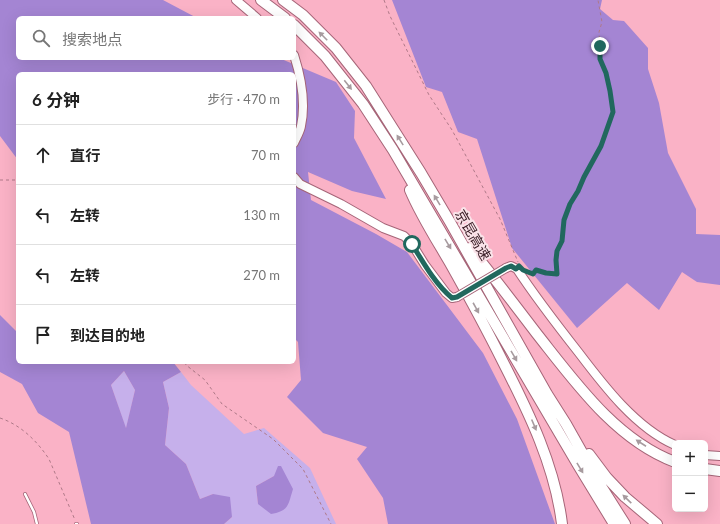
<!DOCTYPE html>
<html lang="zh">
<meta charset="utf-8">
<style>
:root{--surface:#fff;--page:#f2f2f2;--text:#222;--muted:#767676;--line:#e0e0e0}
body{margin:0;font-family:Lato,"Noto Sans SC",sans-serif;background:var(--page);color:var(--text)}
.controls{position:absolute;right:12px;bottom:12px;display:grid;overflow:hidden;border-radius:6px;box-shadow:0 4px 16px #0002}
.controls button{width:36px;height:36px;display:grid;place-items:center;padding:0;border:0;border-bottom:1px solid var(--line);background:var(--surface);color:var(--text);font:20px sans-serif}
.stop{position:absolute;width:12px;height:12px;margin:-9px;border:3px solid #21685e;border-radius:50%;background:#fff}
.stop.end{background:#21685e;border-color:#fff;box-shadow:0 1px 4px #0008}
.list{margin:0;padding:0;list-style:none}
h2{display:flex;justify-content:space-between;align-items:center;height:52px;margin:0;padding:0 16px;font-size:17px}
h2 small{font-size:13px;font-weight:400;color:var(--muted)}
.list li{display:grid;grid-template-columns:26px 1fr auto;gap:12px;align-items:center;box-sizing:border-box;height:60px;padding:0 16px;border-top:1px solid var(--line)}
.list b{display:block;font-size:15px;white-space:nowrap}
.list em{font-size:13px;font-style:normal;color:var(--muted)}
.icon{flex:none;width:22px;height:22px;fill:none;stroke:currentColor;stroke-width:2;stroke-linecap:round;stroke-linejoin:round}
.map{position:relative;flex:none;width:720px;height:524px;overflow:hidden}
.search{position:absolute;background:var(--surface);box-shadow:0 4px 16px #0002;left:16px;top:16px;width:280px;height:44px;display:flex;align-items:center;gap:10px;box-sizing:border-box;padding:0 14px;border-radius:6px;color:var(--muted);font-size:15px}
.panel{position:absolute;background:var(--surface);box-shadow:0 4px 16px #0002;left:16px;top:72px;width:280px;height:292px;border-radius:6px}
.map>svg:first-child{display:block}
</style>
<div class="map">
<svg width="720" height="524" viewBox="0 0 720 524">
<rect width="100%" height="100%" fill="#fab2c6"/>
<path fill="#c6b0eb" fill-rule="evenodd" d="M124 371 135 390 126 429 111 385Z
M181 372 191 385 244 434 264 428 310 468 336 524H224L232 517 213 494 200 499 186 464 165 445 169 408 163 382ZM274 476 258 504 256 486Z"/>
<path fill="#a485d3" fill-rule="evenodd" d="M0 0H163L197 18H18V58H279L336 82 355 111 354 138 386 199 352 191 308 172 311 200 376 234 407 252 483 353 517 419 555 524H388L383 498 357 459 367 447 323 433 287 397 301 380 298 342 294 338V74H18V160L0 136Z
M392 0H602L600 9 613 20 624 21 648 48V69L659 103 668 153 696 209V234L720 235V285L697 282 682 272 659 310 627 283 577 328 512 248 477 139 458 132 442 92 426 87Z
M0 315 18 333V362H173L181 372 163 382 169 408 165 445 186 464 200 499 213 494 230 497 232 517 224 524H91L69 432 38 413 22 384 0 372ZM124 371 135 390 126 428 111 385Z
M278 466H281L293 489C288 505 289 511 271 514L258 504 256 486 274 476Z"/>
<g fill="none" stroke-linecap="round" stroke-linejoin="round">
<g stroke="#a66578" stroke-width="4">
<path id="service" d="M25 494 34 512 37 524
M76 524H77"/>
</g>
<g stroke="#a66578" stroke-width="10">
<path id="secondary" d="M236 0 257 18
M294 55C301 77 306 103 301 126 300 132 296 138 294 143
M294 177 300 184 341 204 383 228 404 236 412 244 425 265 446 293 452 298 457 297
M506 268 511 266 517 269C536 298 557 325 579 353 604 386 636 428 675 445
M705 455 720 456"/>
</g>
<g stroke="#a66578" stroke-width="12">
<path id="motorway" d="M261 0 285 18
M283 0 303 15 336 48 366 86 421 173 450 222 547 394 566 424 601 486 625 524
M294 25 325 56 363 104 393 150 578 465 614 524
M410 190C421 216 436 239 450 263 468 295 486 328 503 362 529 413 555 466 562 524
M470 248C493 276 515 305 537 334 575 382 616 440 675 462
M589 454 607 478 625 497 657 524
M705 469 720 471"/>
</g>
<path stroke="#af7988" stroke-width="1" stroke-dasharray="3 3" stroke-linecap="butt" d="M384 0 390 16 429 95 452 130 500 219 518 262
M0 180H18
M528 272 533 274 536 270 546 273 557 274 556 261 557 251 562 241 564 220 570 203 579 191 583 177 601 146 613 112 611 91 606 73 600 59V47L599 32 602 22 598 0
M185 362 186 365 205 380 222 404 273 439 303 469 331 524
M0 418C21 425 37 441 49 459L75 520"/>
<use href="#service" stroke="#fff" stroke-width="2.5"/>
<use href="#secondary" stroke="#fff" stroke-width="8"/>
<use href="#motorway" stroke="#fff" stroke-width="10"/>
<g stroke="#a66578" stroke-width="10" stroke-linecap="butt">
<path id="secondary-bridge" d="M457 297 506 268"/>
</g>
<use href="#secondary-bridge" stroke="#fff" stroke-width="8"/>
</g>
<defs><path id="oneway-solid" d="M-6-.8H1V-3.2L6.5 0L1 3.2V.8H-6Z"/></defs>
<g fill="#a79b9f">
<use href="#oneway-solid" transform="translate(323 36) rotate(-135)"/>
<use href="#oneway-solid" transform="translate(348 85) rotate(52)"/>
<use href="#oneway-solid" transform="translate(400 140) rotate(-122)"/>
<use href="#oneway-solid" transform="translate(437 200) rotate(-121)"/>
<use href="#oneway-solid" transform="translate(448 244) rotate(59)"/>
<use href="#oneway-solid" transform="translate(476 308) rotate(61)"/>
<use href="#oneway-solid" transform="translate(514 356) rotate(60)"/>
<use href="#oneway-solid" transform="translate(534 425) rotate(67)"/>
<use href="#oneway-solid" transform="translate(641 443) rotate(-147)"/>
<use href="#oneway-solid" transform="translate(580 468) rotate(59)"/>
<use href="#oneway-solid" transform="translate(627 499) rotate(-136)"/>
</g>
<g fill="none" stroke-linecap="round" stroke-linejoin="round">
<path stroke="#21685e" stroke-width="5" d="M412 244C423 262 435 284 452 298L457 297 506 268 511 266 516 269 519 266 523 270 533 274 536 270 546 273 557 274 556 260 557 251 562 241 564 220 570 204 578 191 584 177 601 146 613 112 610 91 606 73 600 59V46"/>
</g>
<g text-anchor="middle" stroke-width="4" stroke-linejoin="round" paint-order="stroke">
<g font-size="14" fill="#3c2129" stroke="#fae3e9">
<text transform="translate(473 235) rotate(60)" y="5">京昆高速</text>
</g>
</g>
</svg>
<div class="controls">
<button>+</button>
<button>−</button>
</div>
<div class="stop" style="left:412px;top:244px"></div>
<div class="stop end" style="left:600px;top:46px"></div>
<div class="search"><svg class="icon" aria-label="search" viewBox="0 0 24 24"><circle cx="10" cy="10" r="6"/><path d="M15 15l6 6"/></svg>搜索地点</div>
<section class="panel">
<h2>6 分钟<small>步行 · 470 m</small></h2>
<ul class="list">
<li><svg class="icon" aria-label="ahead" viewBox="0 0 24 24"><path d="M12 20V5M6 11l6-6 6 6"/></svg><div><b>直行</b></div><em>70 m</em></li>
<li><svg class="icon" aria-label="left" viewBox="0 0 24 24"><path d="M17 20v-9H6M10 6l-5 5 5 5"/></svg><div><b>左转</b></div><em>130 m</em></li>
<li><svg class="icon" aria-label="left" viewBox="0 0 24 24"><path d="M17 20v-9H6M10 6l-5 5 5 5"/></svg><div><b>左转</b></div><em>270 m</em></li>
<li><svg class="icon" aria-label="arrive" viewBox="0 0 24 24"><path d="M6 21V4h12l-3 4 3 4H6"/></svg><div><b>到达目的地</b></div></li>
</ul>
</section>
</div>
